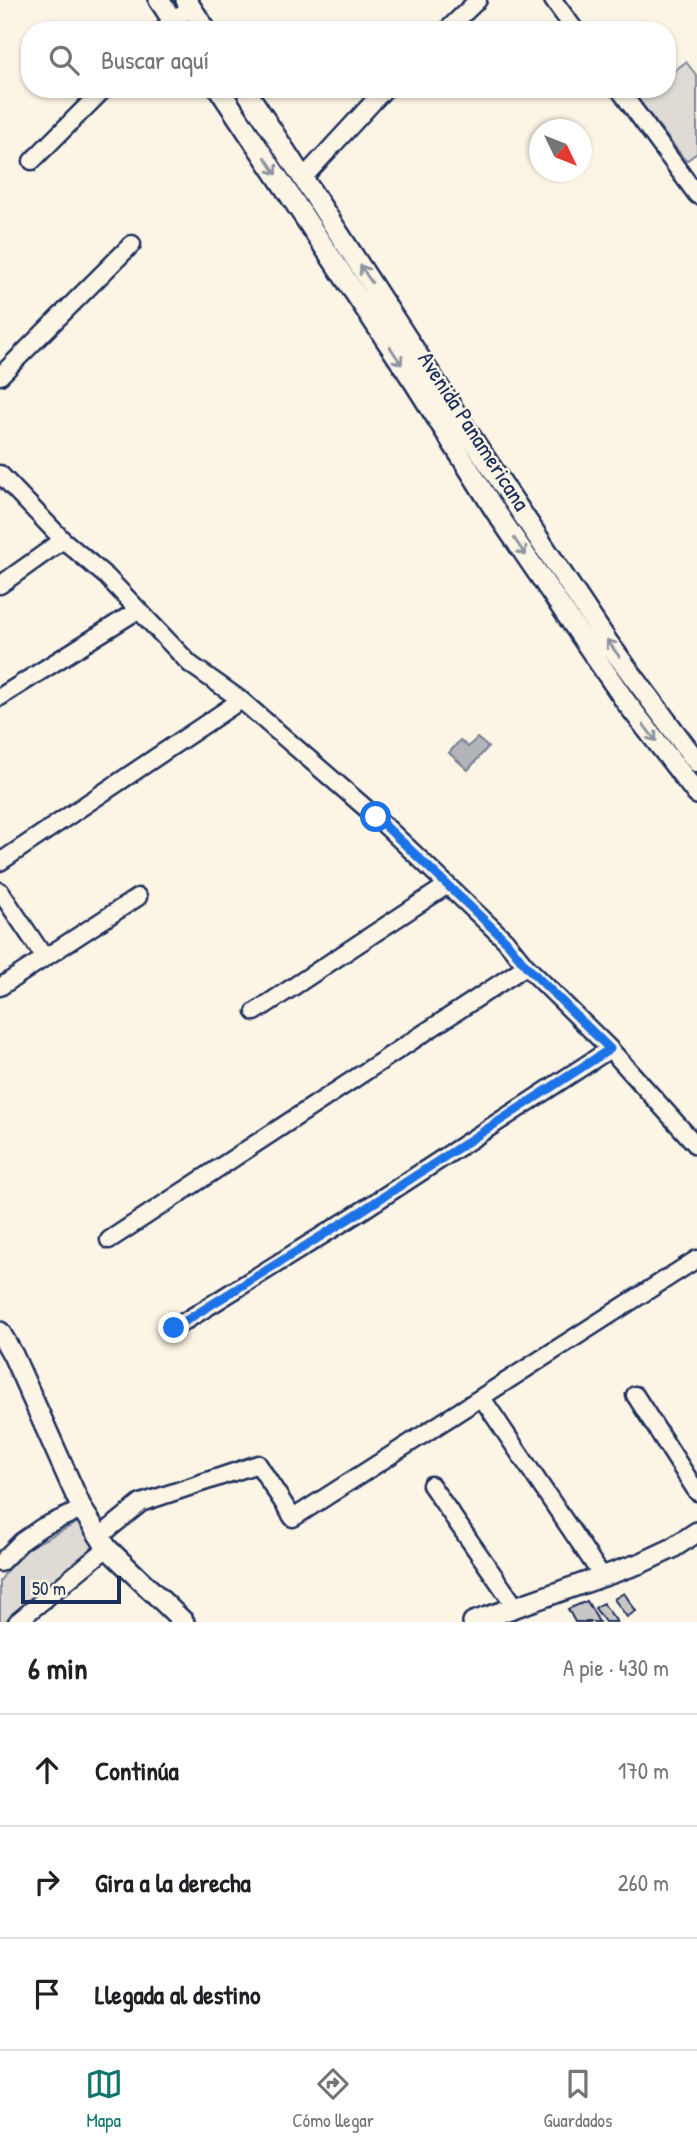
<!DOCTYPE html>
<html lang="es">
<meta charset="utf-8">
<style>
:root{--surface:#fff;--page:#f2f2f2;--text:#202124;--muted:#757577;--line:#e0e0e0;--accent:#0f766e}
body{margin:0;font-family:"Patrick Hand",sans-serif;background:var(--page);color:var(--text)}
.compass{position:absolute;left:529px;top:119px;width:63px;height:63px;border-radius:50%;background:var(--surface);box-shadow:0 2px 5px #0004;rotate:133deg}
.scale{position:absolute;left:21px;bottom:18px;width:100px;box-sizing:border-box;padding-left:7px;border:4px solid #1b2f5e;border-top:0;font-size:19px;line-height:24px;white-space:nowrap;color:#1b2f5e;-webkit-text-stroke:5px #fcf5e5;paint-order:stroke}
.stop{position:absolute;width:21px;height:21px;margin:-16px;border:5px solid #1a73e8;border-radius:50%;background:#fff}
.stop.end{background:#1a73e8;border-color:#fff;box-shadow:0 2px 7px #0008}
.list{margin:0;padding:0;list-style:none}
h2{display:flex;justify-content:space-between;align-items:center;height:91px;margin:0;padding:0 28px;font-size:30px}
h2 small{font-size:23px;font-weight:400;color:var(--muted)}
.list li{display:grid;grid-template-columns:46px 1fr auto;gap:21px;align-items:center;box-sizing:border-box;height:112px;padding:0 28px;border-top:2px solid var(--line)}
.list b{display:block;font-size:26px;white-space:nowrap}
.list em{font-size:23px;font-style:normal;color:var(--muted)}
.icon{flex:none;width:38px;height:38px;fill:none;stroke:currentColor;stroke-width:2;stroke-linecap:round;stroke-linejoin:round}
.map{position:relative;flex:none;width:697px;height:1622px;overflow:hidden}
.search{position:absolute;background:var(--surface);box-shadow:0 2px 5px #0004;left:21px;right:21px;top:21px;height:77px;display:flex;align-items:center;gap:18px;box-sizing:border-box;padding:0 24px;border-radius:28px;color:var(--muted);font-size:26px}
.sheet{height:427px;background:var(--surface)}
nav{display:flex;justify-content:space-around;align-items:center;box-sizing:border-box;height:98px;border-top:2px solid var(--line);background:var(--surface);font-size:19px;color:var(--muted)}
nav a{display:grid;justify-items:center;gap:4px}
nav .on{color:var(--accent)}
.map>svg:first-child{display:block}
</style>
<div class="map">
<svg width="697" height="1622" viewBox="0 0 697 1622">
<rect width="100%" height="100%" fill="#fcf5e5"/>
<filter id="ink" filterUnits="userSpaceOnUse"><feTurbulence type="fractalNoise" baseFrequency=".0143" numOctaves="2"/><feDisplacementMap in="SourceGraphic" scale="14" xChannelSelector="R" yChannelSelector="G"/><feConvolveMatrix kernelMatrix="1 2 1 2 8 2 1 2 1" color-interpolation-filters="sRGB"/></filter>
<g filter="url(#ink)">
<path fill="#dfdbd4" stroke="#7d8599" stroke-width="2" d="M686 62 697 76V153L686 161 638 99 650 89H667V76Z
M81 1521 94 1548 4 1622H0V1581L8 1569 31 1546Z"/>
<path fill="#b2b4b8" stroke="#767f94" stroke-width="2" d="M477 738 488 747 468 770 449 753 460 740 468 747Z"/>
<path fill="#c8c7c6" stroke="#1b2f5e" stroke-width="2" d="M624 1593 636 1611 627 1617 614 1599Z
M587 1601 599 1622H575L568 1609Z
M603 1603 617 1622H605L595 1608Z"/>
<g fill="none" stroke-linecap="round" stroke-linejoin="round">
<g stroke="#1b2f5e" stroke-width="21">
<path id="minor" d="M553 0 575 30
M163 30 172 20 191 8
M447 30 478 0
M619 89 697 195
M32 161 104 89
M304 177 385 89
M0 376 132 244
M0 474 63 540 107 577 190 664 241 700 376 817 505 940 526 966 610 1049 697 1146
M0 585 63 540
M0 697 138 610
M0 862 241 700
M0 891 45 958
M0 987 138 897
M255 1012 446 886
M109 1240 526 966
M174 1328 363 1210 610 1049
M635 1395 697 1492
M482 1398 602 1576
M431 1485 515 1606
M99 1537 141 1503 258 1464 293 1518 697 1259
M0 1563 22 1541 42 1527 82 1509
M17 1622 107 1548"/>
</g>
<g stroke="#1b2f5e" stroke-width="24">
<path id="major" d="M159 0 179 30
M186 0 206 30
M219 89 414 382 496 512 626 702 697 794
M245 89 477 446 609 644 697 762
M0 1332 13 1355 82 1509 107 1548 184 1622
M473 1622 641 1563 671 1549 697 1532"/>
</g>
<use href="#minor" stroke="#fcf5e5" stroke-width="16"/>
<use href="#major" stroke="#fcf5e5" stroke-width="19"/>
</g>
<defs><path id="oneway-shaft" d="M-6 0H5M1.5-3L5.5 0L1.5 3" fill="none" stroke-width="1.6" stroke-linecap="round" stroke-linejoin="round" transform="scale(1.75)"/></defs>
<g stroke="#8c92a2">
<use href="#oneway-shaft" transform="translate(271 166) rotate(56)"/>
<use href="#oneway-shaft" transform="translate(366 274) rotate(-123)"/>
<use href="#oneway-shaft" transform="translate(396 356) rotate(57)"/>
<use href="#oneway-shaft" transform="translate(520 547) rotate(56)"/>
<use href="#oneway-shaft" transform="translate(613 648) rotate(-126)"/>
<use href="#oneway-shaft" transform="translate(650 733) rotate(52)"/>
</g>
</g>
<g fill="none" stroke-linecap="round" stroke-linejoin="round" filter="url(#ink)">
<path stroke="#1a73e8" stroke-width="9" d="M174 1328 363 1210 610 1049 526 966 505 940 376 817"/>
</g>
<g text-anchor="middle" stroke-width="5" stroke-linejoin="round" paint-order="stroke">
<g font-size="23" fill="#1b2f5e" stroke="#fcf5e5">
<text transform="translate(474 431) rotate(57)" y="8">Avenida Panamericana</text>
</g>
</g>
</svg>
<svg class="compass" viewBox="-18 -18 36 36"><path d="M0-13l5 13h-10z" fill="#e53935"/><path d="M0 13l5-13h-10z" fill="#757577"/></svg>
<div class="scale">50 m</div>
<div class="stop" style="left:376px;top:817px"></div>
<div class="stop end" style="left:174px;top:1328px"></div>
<div class="search"><svg class="icon" aria-label="search" viewBox="0 0 24 24"><circle cx="10" cy="10" r="6"/><path d="M15 15l6 6"/></svg>Buscar aquí</div>
</div>
<section class="sheet">
<h2>6 min<small>A pie · 430 m</small></h2>
<ul class="list">
<li><svg class="icon" aria-label="ahead" viewBox="0 0 24 24"><path d="M12 20V5M6 11l6-6 6 6"/></svg><div><b>Continúa</b></div><em>170 m</em></li>
<li><svg class="icon" aria-label="right" viewBox="0 0 24 24"><path d="M7 20v-9h11M14 6l5 5-5 5"/></svg><div><b>Gira a la derecha</b></div><em>260 m</em></li>
<li><svg class="icon" aria-label="arrive" viewBox="0 0 24 24"><path d="M6 21V4h12l-3 4 3 4H6"/></svg><div><b>Llegada al destino</b></div></li>
</ul>
</section>
<nav>
<a class="on"><svg class="icon" aria-label="map" viewBox="0 0 24 24"><path d="M3 6l6-2 6 2 6-2v14l-6 2-6-2-6 2zM9 4v14M15 6v14"/></svg>Mapa</a>
<a><svg class="icon" aria-label="directions" viewBox="0 0 24 24"><path d="M12 3l9 9-9 9-9-9zM9 14v-3h6M13 9l2 2-2 2"/></svg>Cómo llegar</a>
<a><svg class="icon" aria-label="saved" viewBox="0 0 24 24"><path d="M7 4h10v16l-5-4-5 4z"/></svg>Guardados</a>
</nav>
